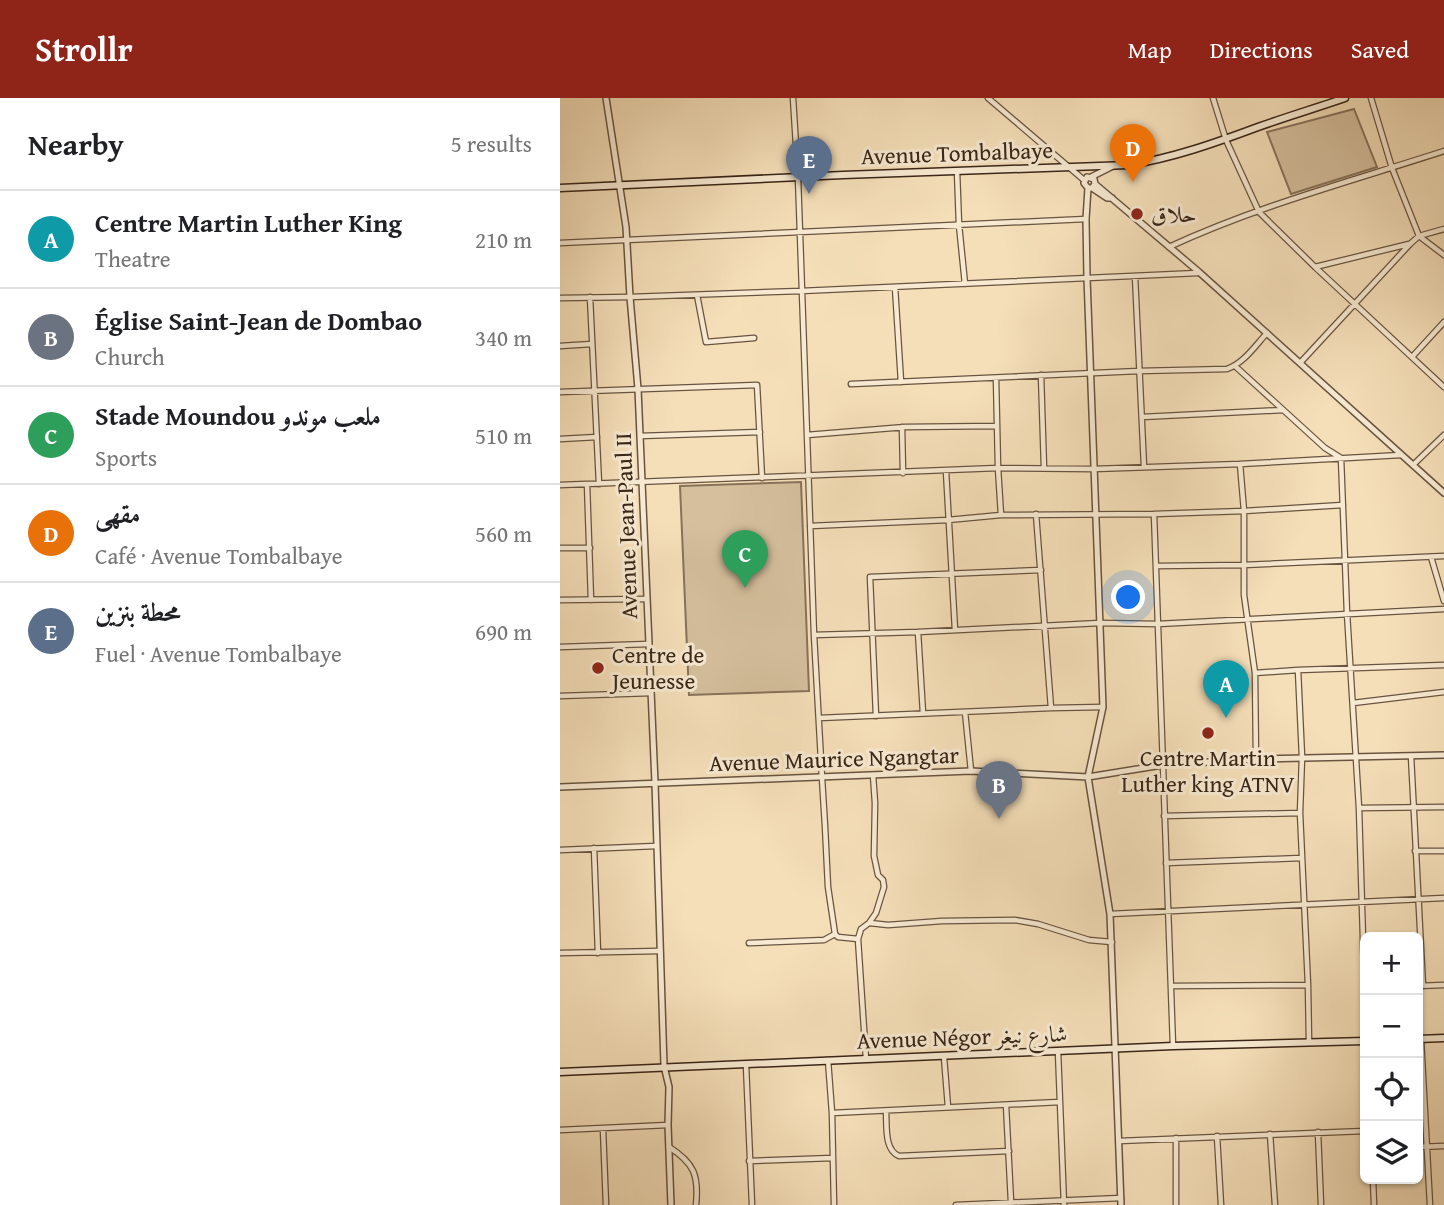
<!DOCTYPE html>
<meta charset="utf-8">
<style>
:root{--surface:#fff;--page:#f6f6f6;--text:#202124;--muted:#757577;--line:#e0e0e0;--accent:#8f2418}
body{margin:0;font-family:"Gentium Book Plus",Amiri,serif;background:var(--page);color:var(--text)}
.controls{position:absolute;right:21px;bottom:21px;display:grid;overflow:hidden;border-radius:10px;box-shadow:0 2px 5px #0004}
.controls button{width:63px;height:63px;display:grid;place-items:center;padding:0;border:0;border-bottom:2px solid var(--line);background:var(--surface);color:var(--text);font:35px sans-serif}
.you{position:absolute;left:569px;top:500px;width:24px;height:24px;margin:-18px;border:5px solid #fff;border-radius:50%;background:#1a73e8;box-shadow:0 0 0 10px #1a73e833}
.badge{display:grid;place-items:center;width:46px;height:46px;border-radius:50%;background:var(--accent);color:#fff;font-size:23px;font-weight:700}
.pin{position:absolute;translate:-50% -58px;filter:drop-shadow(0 2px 4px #0008)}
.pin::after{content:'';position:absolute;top:37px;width:24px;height:21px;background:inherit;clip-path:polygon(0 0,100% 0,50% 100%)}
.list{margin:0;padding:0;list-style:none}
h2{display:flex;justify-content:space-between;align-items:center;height:91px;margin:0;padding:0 28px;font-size:30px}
h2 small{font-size:23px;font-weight:400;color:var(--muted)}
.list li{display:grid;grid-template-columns:46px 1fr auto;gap:21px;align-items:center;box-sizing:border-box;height:98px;padding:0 28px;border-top:2px solid var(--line)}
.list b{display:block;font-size:26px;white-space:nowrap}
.list p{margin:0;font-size:23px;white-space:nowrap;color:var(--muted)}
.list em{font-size:23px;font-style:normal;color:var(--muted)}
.icon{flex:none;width:38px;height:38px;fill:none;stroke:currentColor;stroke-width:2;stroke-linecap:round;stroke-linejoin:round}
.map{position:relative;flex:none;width:884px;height:1107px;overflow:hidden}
header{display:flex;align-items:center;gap:42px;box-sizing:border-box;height:98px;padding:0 35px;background:var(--accent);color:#fff}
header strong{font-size:33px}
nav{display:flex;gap:38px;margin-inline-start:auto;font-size:24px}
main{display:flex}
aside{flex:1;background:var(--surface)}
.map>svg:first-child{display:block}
</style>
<header>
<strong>Strollr</strong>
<nav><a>Map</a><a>Directions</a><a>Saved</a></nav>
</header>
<main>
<aside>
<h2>Nearby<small>5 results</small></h2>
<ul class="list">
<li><span class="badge" style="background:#0f9aa8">A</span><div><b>Centre Martin Luther King</b><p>Theatre</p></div><em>210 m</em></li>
<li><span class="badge" style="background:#6b7280">B</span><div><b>Église Saint-Jean de Dombao</b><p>Church</p></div><em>340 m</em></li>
<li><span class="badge" style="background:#2e9e5b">C</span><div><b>Stade Moundou ملعب موندو</b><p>Sports</p></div><em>510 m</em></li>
<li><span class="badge" style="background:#e8710a">D</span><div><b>مقهى</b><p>Café · Avenue Tombalbaye</p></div><em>560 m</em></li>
<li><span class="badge" style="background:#5c6f8a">E</span><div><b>محطة بنزين</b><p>Fuel · Avenue Tombalbaye</p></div><em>690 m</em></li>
</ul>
</aside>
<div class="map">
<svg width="884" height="1107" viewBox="0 0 884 1107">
<rect width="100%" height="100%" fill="#f5dfb9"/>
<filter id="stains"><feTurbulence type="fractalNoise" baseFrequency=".00286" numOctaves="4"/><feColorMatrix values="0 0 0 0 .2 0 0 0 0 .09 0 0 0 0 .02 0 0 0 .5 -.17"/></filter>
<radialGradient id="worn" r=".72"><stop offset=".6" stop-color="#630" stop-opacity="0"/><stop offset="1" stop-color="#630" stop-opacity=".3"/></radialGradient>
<path fill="#d5bf9d" stroke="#87725a" stroke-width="2" d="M794 11 817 69 731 96 707 34Z
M241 384 249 593 129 597 120 388Z"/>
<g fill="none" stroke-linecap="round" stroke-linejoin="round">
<g stroke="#685440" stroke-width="7">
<path id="minor" d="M233 0 238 79 254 537 262 680 265 728 268 789 275 836 278 839 298 841
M428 0 524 82
M653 0 666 42 699 114 755 169 884 289
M811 0 832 70 859 138 884 157
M397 73 399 127 405 186
M0 145 526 121
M609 149C697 108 792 83 884 53
M755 169 849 146
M575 178 584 369
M335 189 341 284
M137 197 146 244 194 240
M30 199 39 386
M0 200 70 199 241 193 638 175
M0 248 32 246
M852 259 884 224
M740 265 850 146 859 138 884 131
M675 268 765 350 781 360 787 515 799 710 805 907
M481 277 484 370
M436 280 438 370 441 417
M291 286 579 273 667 271C684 265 695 248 707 235
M0 294 197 287 202 380
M582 319 723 312
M342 329 343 375
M247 337 345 329 437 328
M80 338 200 334
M0 341 37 339
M680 366 684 413V497L695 575 696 661
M853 367 884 337
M386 373 395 532
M27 386 31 502
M0 387 438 370 534 371 680 366 841 357
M476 416 491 610
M594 416 613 948
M250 428 388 422 441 417 594 416 684 413 783 407
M0 450H30
M871 459 884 503
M596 468 684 467 884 458
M0 502 86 501
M358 534 363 615
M254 537 358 534 540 525 598 526 884 511
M0 549 88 546
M738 572 742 659 740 715 748 887
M695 575 738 572 884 567
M0 598 91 595
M793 605 884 594
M405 614 411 673
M316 618 310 479 481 472
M259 620 491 610 543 609
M851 658 863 888
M799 710 884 709
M604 718 740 715
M34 750 38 855
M0 752 96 748
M855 753H884
M606 765 742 760
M550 816 884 800
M310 825 328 827 382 823 455 822 478 826 529 842 552 844
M189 845 264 842 275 836
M0 855 99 853
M612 888 748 887 749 944
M858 888 884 887
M861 941 870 1107
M498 953 504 1107
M384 959 388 1009
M306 961 298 841 301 831 309 825 316 815 324 789 323 782 318 777 314 758 315 705 313 677
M268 962 272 1015 274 1107
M186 967 192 1107
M446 1007 451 1104
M326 1013C327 1028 324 1052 339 1058L449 1053
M272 1015 500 1004
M43 1031 46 1107
M0 1032 108 1027
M758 1034 761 1107
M710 1036 715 1107
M657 1038 661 1107
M616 1040V1107
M559 1043 805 1033
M109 1049C134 1065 139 1077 136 1107
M858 1049 884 1048
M189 1063 273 1060
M813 1081 814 1107
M396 1107 561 1100"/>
</g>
<g stroke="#685440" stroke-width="8">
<path id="tertiary" d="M46 0 66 129 70 199 78 291 95 685 104 968 109 989 108 1027 111 1107
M531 79 553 68
M535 86 532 90H528L524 85 527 79 534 81 535 86 639 174 884 395
M528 90 526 121 527 180 543 609 528 679 550 816 561 1107
M532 90 547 100H552
M0 689 411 673 528 679 602 667 696 661 884 657"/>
</g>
<g stroke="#392517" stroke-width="9">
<path id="secondary" d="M0 90 283 77 568 67C613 60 655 45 698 29 726 19 756 10 785 0
M858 941 884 940
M0 974 613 948 805 943"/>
</g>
<use href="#minor" stroke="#f8ead2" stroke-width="4.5"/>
<use href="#tertiary" stroke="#f8ead2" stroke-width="5"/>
<use href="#secondary" stroke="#f8ead2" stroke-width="6"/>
</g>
<g fill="#8f2418" stroke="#f8ead2" stroke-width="2.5">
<circle cx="577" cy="116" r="7"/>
<circle cx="38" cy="570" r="7"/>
<circle cx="648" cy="635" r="7"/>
</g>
<g text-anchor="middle" stroke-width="6" stroke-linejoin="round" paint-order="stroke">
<g font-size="23" fill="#392517" stroke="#f8ead2">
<text transform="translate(397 55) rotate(-2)" y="8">Avenue Tombalbaye</text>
<text transform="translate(66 428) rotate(-92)" y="8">Avenue Jean-Paul II</text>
<text transform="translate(274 661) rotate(-2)" y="8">Avenue Maurice Ngangtar</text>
<text transform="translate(402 939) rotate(-2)" y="8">Avenue Négor شارع نيغر</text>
</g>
<g font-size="23" fill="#392517" stroke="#f8ead2" text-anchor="start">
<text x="591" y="124">حلاق</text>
<text x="52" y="565">Centre de<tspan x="52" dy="26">Jeunesse</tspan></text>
<text x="648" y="668" text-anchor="middle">Centre Martin<tspan x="648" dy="26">Luther king ATNV</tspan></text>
</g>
</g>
<rect width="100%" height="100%" filter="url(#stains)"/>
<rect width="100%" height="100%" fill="url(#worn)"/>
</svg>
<div class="controls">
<button>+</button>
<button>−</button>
<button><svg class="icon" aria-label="locate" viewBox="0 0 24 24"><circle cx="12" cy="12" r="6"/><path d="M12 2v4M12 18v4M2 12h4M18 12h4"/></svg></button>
<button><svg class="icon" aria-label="layers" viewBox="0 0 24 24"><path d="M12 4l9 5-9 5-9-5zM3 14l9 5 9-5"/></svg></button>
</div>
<div class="you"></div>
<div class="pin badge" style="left:666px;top:620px;background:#0f9aa8">A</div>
<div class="pin badge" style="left:439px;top:721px;background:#6b7280">B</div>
<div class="pin badge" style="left:185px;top:490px;background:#2e9e5b">C</div>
<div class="pin badge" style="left:573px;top:84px;background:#e8710a">D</div>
<div class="pin badge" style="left:249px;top:96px;background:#5c6f8a">E</div>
</div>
</main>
